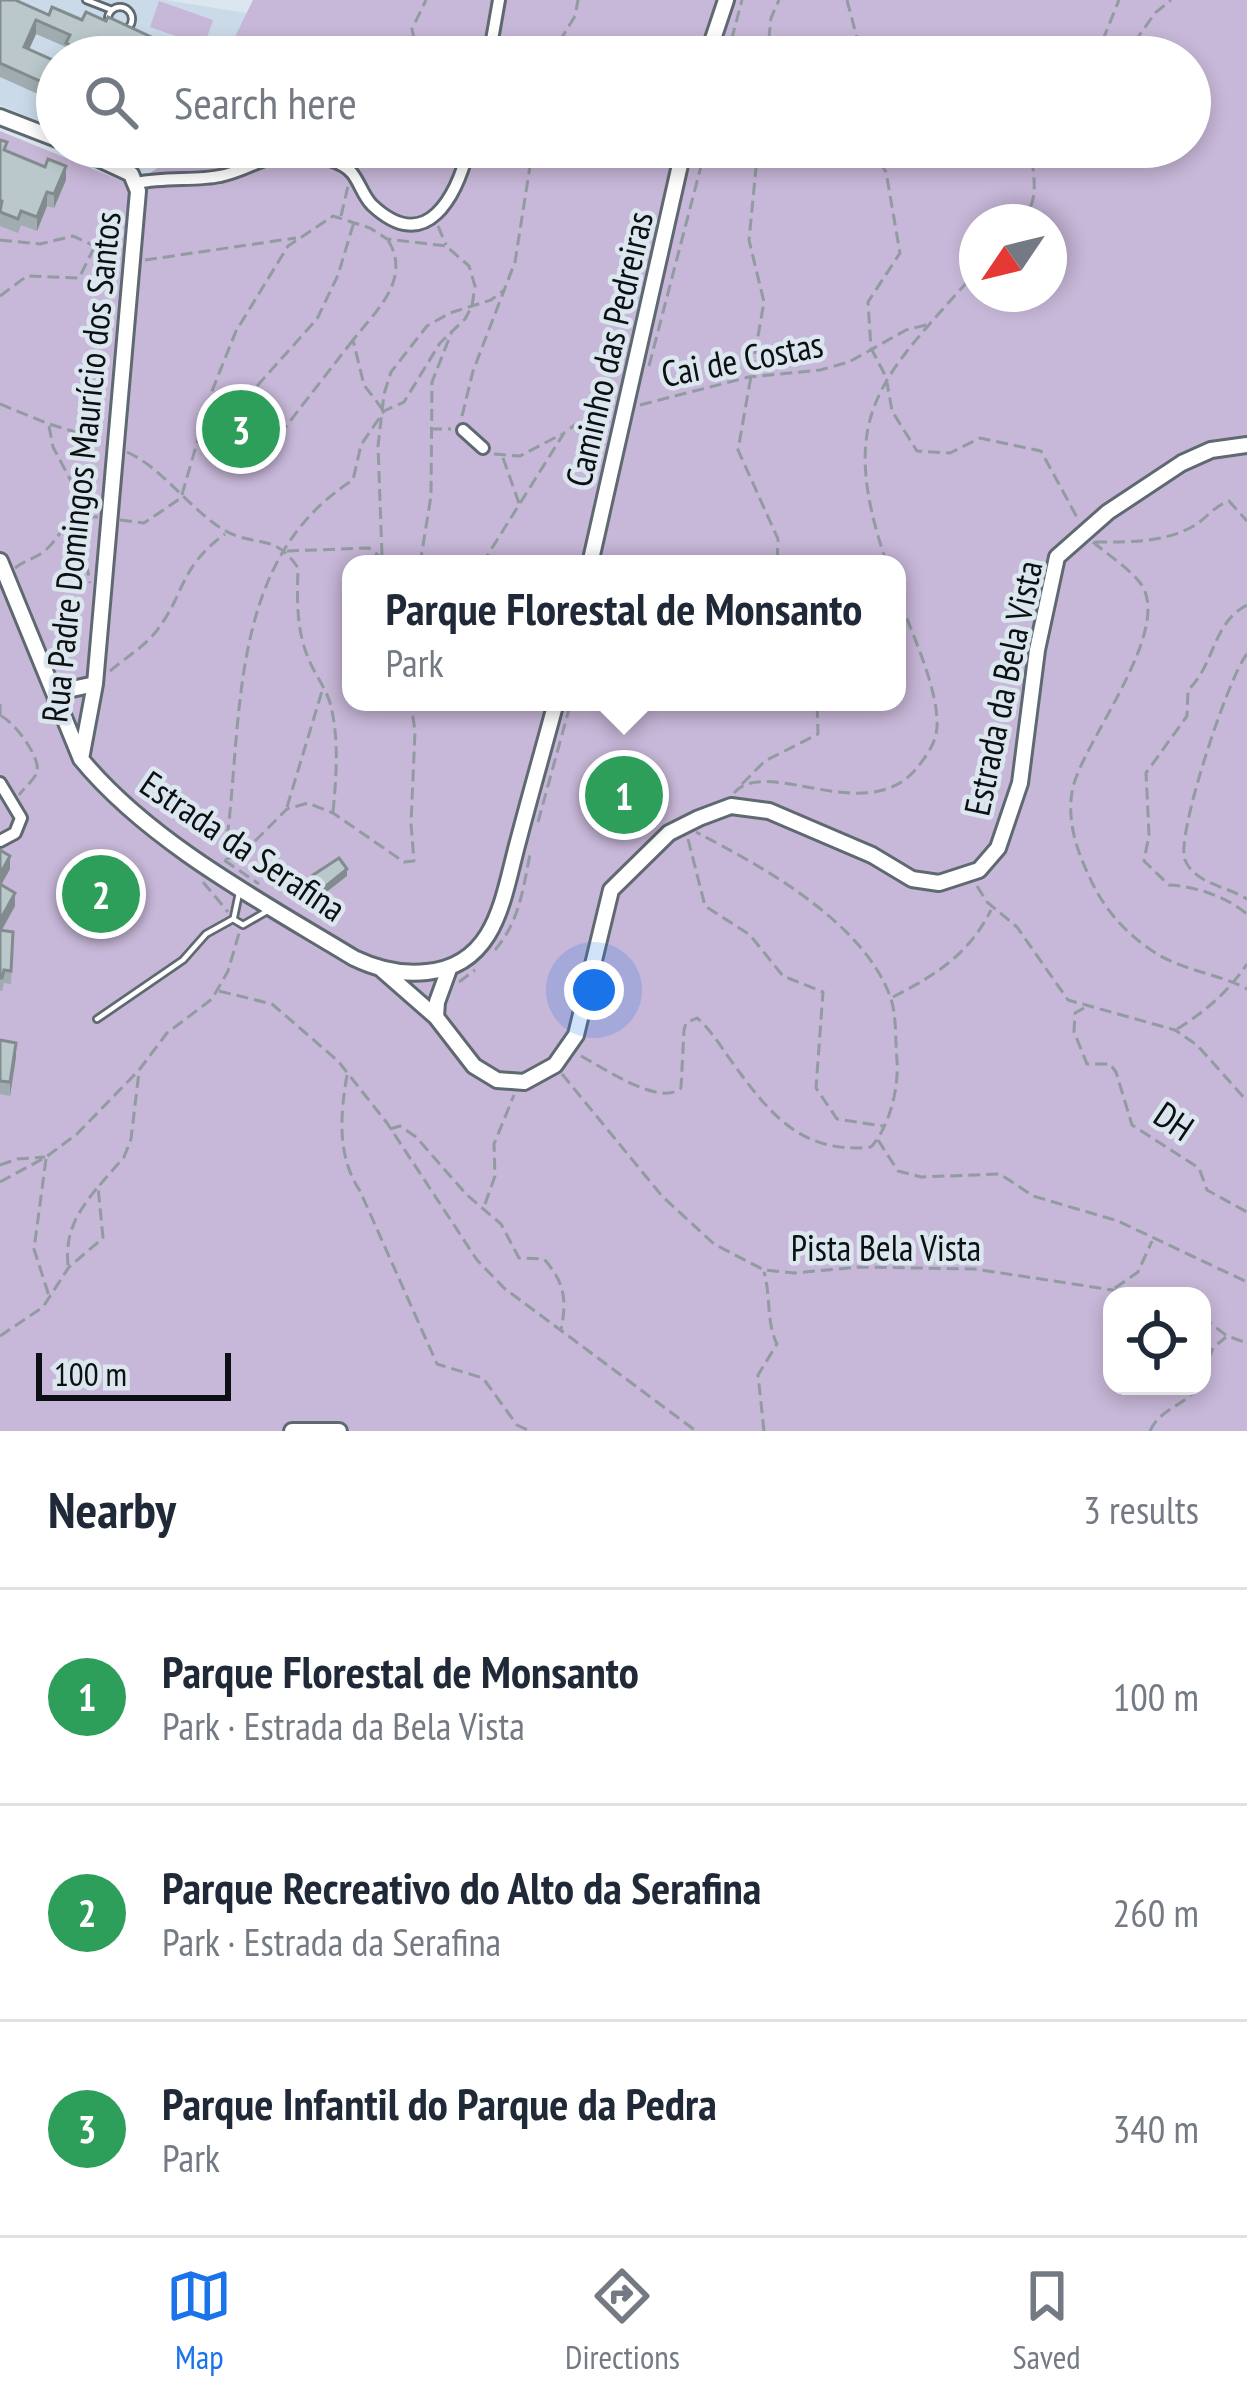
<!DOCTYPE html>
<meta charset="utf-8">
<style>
:root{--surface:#fff;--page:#f2f2f3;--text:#1f2937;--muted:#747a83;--line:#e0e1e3;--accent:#1a73e8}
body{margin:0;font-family:"PT Sans Narrow",sans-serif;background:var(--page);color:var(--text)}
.controls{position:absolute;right:36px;bottom:36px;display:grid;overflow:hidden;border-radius:24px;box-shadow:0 6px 18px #0003}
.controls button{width:108px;height:108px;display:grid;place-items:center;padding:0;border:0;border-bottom:3px solid var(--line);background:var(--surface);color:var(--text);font:60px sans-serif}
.compass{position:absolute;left:959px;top:204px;width:108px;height:108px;border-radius:50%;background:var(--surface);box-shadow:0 6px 18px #0003;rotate:235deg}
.scale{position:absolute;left:36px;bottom:30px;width:195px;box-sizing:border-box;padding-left:12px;border:6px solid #0d1013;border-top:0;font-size:33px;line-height:42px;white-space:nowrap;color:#0d1013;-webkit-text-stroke:9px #dbe6ef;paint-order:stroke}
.you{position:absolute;left:594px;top:990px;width:42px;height:42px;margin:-30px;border:9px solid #fff;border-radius:50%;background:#1a73e8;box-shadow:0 0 0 18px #1a73e833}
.badge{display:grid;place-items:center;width:78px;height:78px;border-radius:50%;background:var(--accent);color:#fff;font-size:39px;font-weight:700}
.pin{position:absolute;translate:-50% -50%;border:6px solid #fff;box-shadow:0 3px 12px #0006}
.popup{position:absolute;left:342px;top:555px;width:564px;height:156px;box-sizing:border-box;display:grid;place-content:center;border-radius:24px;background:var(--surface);filter:drop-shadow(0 3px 9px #0005);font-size:39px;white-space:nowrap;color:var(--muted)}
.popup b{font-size:45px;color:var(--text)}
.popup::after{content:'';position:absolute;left:50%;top:100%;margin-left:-24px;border:24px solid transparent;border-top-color:var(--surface)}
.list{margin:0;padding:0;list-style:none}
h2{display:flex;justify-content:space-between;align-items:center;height:156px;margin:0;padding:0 48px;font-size:51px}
h2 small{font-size:39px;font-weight:400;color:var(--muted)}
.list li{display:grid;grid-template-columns:78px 1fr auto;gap:36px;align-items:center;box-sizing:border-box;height:216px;padding:0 48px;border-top:3px solid var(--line)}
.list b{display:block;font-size:45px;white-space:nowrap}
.list p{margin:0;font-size:39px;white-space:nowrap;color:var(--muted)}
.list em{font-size:39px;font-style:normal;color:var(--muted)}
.icon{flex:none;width:66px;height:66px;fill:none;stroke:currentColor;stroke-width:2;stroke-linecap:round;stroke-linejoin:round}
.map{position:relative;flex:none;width:1247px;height:1431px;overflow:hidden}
.search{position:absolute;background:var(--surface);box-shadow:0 6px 18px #0003;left:36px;right:36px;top:36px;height:132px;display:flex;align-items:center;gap:30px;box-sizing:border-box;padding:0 42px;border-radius:66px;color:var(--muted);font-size:45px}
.sheet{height:804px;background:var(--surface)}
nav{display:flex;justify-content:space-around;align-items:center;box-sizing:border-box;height:168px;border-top:3px solid var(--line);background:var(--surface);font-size:33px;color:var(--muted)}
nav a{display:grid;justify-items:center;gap:6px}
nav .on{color:var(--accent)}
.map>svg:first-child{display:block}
</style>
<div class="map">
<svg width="1247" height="1431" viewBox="0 0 1247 1431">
<rect width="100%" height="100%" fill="#dbe6ef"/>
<path fill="#cadae8" d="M0 0H165L252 14 229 57H57V123L46 118 41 122 0 105Z"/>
<path fill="#c7b7d8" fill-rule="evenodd" d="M253 0H1247V1431H0V131L132 185 168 161 176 147H1190V57H225ZM977 222H1049V294H977ZM351 564H897V702H351ZM1112 1296H1202V1386H1112Z
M159 1 213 20 204 46 150 27Z"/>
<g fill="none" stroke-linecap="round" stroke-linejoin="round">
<g stroke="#5f6970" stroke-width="10">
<path id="lane" d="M86 0 112 10
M108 19a12 12 0 1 1 24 0a12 12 0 1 1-24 0Z
M49 129 57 116
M234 917 239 893
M233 919 243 925 269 910
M97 1019 183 960 206 934 233 919"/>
</g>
<g stroke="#5f6970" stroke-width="16">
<path id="street" d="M489 57 499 0
M137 183C165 177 196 181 220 176 248 171 270 151 300 154 317 156 341 160 352 173 360 183 363 196 372 205 427 257 457 195 469 147
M463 430 483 448
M0 783 21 818 15 833 0 841"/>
</g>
<g stroke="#5f6970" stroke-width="20">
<path id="secondary" d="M707 57 726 0
M0 117 57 139
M73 147 131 174 138 191 95 684 81 759
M0 561 81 759C149 842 262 902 354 958 377 969 401 975 427 972 498 965 503 895 519 838 531 792 544 747 556 702
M590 564 684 147
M50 681 72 689 95 684
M380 968 436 1017 474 1066 497 1080 524 1082 555 1065 576 1035 611 890 669 833 699 818 731 806 769 811 872 855 912 879 939 883 979 870 998 848 1020 783 1037 650 1057 557 1108 512 1182 463 1211 450 1247 445
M436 1017 437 1002 449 969
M292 1431H339"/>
</g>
<path stroke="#929ba1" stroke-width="3" stroke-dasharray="12 6" stroke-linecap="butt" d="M847 0 862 57
M418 57 412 29 426 0
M550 57 575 16 578 0
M727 57 742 0
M767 57 771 18 779 0
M1096 57 1119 0
M1124 57 1155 13 1171 0
M758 147 749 240 764 302 738 450 778 539 777 564
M870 147 886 172 900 253 868 302 871 348 886 377 892 411 917 451 950 453 980 438 1041 451 1079 521
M363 167 379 159 390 147
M341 216 348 186
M1021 222C1042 198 1032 176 1031 147
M438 226 446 245
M0 240 40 244 73 236 118 257
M145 260 296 238
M0 296 27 276 79 278 94 248
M353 340 273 443C256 448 245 447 231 434V415L317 319 338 275 354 222
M649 366 706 147
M0 404 49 424 102 440
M640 405 749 377 820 370 849 362 906 330 930 324
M383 410 364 385 353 340C376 311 412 279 388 240
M462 416 473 371 515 262 533 147
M49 426 53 447 71 481 90 583
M430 429H451
M127 452C164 469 189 509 224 530 255 548 275 532 298 568 297 599 296 630 309 660 316 677 329 692 332 711 339 745 336 779 333 813
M494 454 520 456 562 434
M503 458 520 506
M120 520 144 523 181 498 212 391 236 331 288 246 333 216 370 228 387 239 446 246 469 266 475 286 472 306 465 319 440 343 404 402 384 411 361 445 353 480C222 563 245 729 224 860L259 884
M1093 542C1108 555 1130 569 1141 584 1173 630 1085 739 1073 787 1066 818 1076 849 1089 876 1103 908 1125 933 1154 952 1183 971 1217 973 1247 989
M1095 542C1129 542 1159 543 1190 528 1205 521 1212 507 1229 501L1247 521
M287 551 369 548 389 564
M382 555 378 446 384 394 391 372 427 326 450 313 491 300 503 291
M420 564 431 496 432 382 452 331
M482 564 564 433 587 416 613 408
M887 564C835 413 880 380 977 271
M15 568C24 561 33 559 42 553 68 533 58 514 99 517
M1247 605C1212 623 1215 665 1188 690L1187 716 1146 773 1149 835 1144 861 1169 885C1195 886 1227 897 1247 914
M1247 654C1229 675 1175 837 1185 860 1195 884 1227 886 1247 899
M110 671C124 659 142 648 154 634 186 595 177 569 225 534
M0 704V718
M1 716C14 722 41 757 37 772 35 779 23 789 19 795
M742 784 765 761 818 734 817 702
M734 793C766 755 867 829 917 768 927 755 936 743 937 727 939 689 910 629 897 593
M287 807 322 691
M538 822 571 702
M688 839 705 906 750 935 783 976 823 992 816 1088 837 1119 883 1126
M225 860 246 850 287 809 308 803 333 813 404 862 414 861 411 824 415 732 411 702
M203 882 228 912
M977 886 987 902 1017 927 1068 1000 1175 1030 1197 1045 1247 1101
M495 950C519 922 523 890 530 854
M459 982 475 970
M219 991 272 1004 338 1061 387 1123 477 1260 504 1288 696 1431
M893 997C936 975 969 954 991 910
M1084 1008 1075 1013 1074 1032 1087 1064H1110L1116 1072 1132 1125 1199 1168 1207 1190 1247 1212
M1177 1029C1206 1011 1228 992 1247 964
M581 1056C604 1068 660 1107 681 1088L684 1030 686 1023 697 1018C709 1028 718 1042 727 1055 766 1109 798 1155 871 1147 890 1126 899 1087 897 1060 895 1041 897 1014 890 996 862 921 763 867 696 832
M562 1074 662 1196 714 1244 764 1270 794 1273 860 1267 975 1269 1152 1296
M347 1075C340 1116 337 1156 360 1191L437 1364 483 1378 517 1425 530 1431
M390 1129 400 1126 416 1137 467 1195 501 1224 519 1258 544 1259C565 1283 567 1300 561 1330
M878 1140 898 1171 921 1177 1000 1174 1033 1196 1118 1221 1247 1282
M46 1159 34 1249 49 1296
M0 1165 17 1159 45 1157
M0 1182 46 1157 77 1134 139 1070 167 1033 212 999 228 971 240 930
M485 1204 495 1176 494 1144 514 1095
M68 1265C65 1232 77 1213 97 1188
M1115 1288 1138 1272 1152 1241
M1202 1317 1227 1336 1247 1343
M0 1336 43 1307 69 1267 103 1238 98 1187 124 1157 131 1139 139 1072
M1202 1376 1213 1348 1226 1337
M764 1431 758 1375 777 1344C766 1322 771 1296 764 1272
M1150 1431C1161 1407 1185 1407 1198 1386"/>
<use href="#lane" stroke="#fff" stroke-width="4.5"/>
<use href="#street" stroke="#fff" stroke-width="10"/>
<use href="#secondary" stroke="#fff" stroke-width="14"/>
</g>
<path fill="#a0acaf" d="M0 0 49 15 82 20 106 21 184 52 203 57H67L66 47 36 34 29 49 57 62 49 99 0 77Z
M0 140 7 151 66 180 54 208 47 206 37 231 21 225 18 233 0 226Z
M0 850 10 869 1 885 15 906 2 930 13 932 11 984 4 983 2 991H0Z
M0 1040 16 1057 10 1096 0 1094Z"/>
<path fill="#828c8e" d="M36 20V34L24 61V47Z
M57 68V82L49 99V85Z
M66 166V180L54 208V194Z
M47 192V206L37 231V217Z
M10 856V869L0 887V874Z
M347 869V876L310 905V899Z
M15 893V906L0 933V920Z
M16 1043V1057L10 1096V1082Z"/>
<path fill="#bac8cb" stroke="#828c8e" stroke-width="3" d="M0 0H15L49 15 52 7 82 20 86 12 106 21 108 17 184 52 190 39 203 46 198 57H144L125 48 121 57H118L87 43 83 51 66 43 70 35 36 20 24 47 57 62V68L49 85 0 63Z
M0 140 7 142 4 150 45 167 48 159 66 166 54 194 47 192 37 217 21 211 18 219 0 212 2 201 0 200Z
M0 850 10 856 0 874Z
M339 858 347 869 310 899 302 887 315 879 313 875Z
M0 884 15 893 0 920Z
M0 930 13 932 11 971 4 970 2 978H0Z
M0 1040 16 1043 10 1082 0 1081Z"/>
<g text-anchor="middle" stroke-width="9" stroke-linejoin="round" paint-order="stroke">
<g font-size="36" fill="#0d1013" stroke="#dbe6ef">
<text transform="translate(609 349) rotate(-77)" y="13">Caminho das Pedreiras</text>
<text transform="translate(742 359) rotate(-11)" y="13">Cai de Costas</text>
<text transform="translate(81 467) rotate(-84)" y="13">Rua Padre Domingos Maurício dos Santos</text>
<text transform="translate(1003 688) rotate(-78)" y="13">Estrada da Bela Vista</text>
<text transform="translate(243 846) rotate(34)" y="13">Estrada da Serafina</text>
<text transform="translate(1174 1121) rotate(34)" y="13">DH</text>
<text x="886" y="1261">Pista Bela Vista</text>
</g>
</g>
</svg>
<div class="controls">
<button><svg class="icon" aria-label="locate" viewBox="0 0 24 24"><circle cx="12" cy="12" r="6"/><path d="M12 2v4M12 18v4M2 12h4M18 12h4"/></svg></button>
</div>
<svg class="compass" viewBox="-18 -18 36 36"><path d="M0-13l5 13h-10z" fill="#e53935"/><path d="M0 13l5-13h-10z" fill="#747a83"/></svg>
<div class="scale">100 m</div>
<div class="you"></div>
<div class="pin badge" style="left:624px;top:795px;background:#2e9e5b">1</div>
<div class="popup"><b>Parque Florestal de Monsanto</b>Park</div>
<div class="pin badge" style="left:101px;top:894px;background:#2e9e5b">2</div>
<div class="pin badge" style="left:241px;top:429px;background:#2e9e5b">3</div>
<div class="search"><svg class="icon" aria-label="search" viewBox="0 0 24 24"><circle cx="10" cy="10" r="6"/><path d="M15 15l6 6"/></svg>Search here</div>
</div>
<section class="sheet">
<h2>Nearby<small>3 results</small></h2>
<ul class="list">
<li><span class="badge" style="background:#2e9e5b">1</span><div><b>Parque Florestal de Monsanto</b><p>Park · Estrada da Bela Vista</p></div><em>100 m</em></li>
<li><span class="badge" style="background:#2e9e5b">2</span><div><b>Parque Recreativo do Alto da Serafina</b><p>Park · Estrada da Serafina</p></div><em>260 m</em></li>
<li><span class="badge" style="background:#2e9e5b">3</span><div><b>Parque Infantil do Parque da Pedra</b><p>Park</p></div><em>340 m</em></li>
</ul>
</section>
<nav>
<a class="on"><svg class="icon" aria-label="map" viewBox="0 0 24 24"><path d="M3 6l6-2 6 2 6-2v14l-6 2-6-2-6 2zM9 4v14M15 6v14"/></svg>Map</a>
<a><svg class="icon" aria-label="directions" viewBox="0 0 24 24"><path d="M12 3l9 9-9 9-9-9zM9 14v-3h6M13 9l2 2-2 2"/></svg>Directions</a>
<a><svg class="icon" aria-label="saved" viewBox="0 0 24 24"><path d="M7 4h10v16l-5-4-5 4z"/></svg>Saved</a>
</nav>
